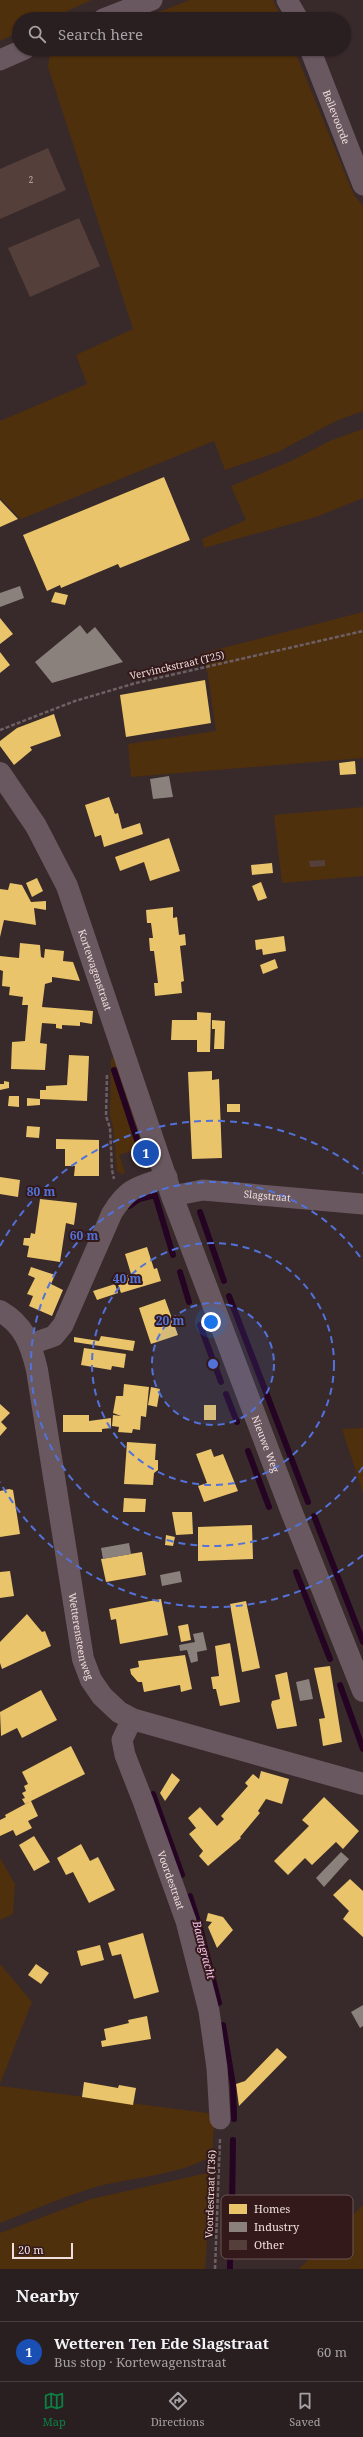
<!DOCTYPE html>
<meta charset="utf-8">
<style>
:root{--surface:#2a1f20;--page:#322729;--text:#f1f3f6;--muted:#a5a2a5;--line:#463d3e;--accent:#0b8043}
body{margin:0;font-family:"Noto Serif",serif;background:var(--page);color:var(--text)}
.scale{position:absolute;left:12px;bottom:10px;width:61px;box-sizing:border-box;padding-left:4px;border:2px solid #f1dede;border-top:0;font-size:11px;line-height:14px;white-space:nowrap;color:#f1dede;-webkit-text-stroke:3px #33191a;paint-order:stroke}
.you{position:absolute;left:211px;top:1322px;width:14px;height:14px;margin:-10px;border:3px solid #fff;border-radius:50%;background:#1a73e8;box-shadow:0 0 0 6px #1a73e833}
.badge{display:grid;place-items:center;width:26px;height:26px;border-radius:50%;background:var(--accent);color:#fff;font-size:13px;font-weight:700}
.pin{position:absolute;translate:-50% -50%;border:2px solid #fff;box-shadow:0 1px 4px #0006}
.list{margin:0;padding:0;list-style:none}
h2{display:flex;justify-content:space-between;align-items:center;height:52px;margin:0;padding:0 16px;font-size:17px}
h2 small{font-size:13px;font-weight:400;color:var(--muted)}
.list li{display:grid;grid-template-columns:26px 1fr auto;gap:12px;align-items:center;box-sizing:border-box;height:60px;padding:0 16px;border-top:1px solid var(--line)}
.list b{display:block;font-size:15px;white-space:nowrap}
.list p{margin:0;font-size:13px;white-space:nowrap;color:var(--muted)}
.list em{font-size:13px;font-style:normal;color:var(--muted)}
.icon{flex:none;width:22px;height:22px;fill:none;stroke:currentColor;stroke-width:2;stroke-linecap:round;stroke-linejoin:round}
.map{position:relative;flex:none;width:363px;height:2269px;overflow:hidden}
.search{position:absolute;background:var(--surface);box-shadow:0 1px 3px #0004;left:12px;right:12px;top:12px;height:44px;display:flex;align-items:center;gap:10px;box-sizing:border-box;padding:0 14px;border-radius:22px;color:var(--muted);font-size:15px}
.sheet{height:112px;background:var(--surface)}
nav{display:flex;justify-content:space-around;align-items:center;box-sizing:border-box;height:56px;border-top:1px solid var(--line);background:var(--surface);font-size:11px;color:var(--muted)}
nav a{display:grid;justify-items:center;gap:2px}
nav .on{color:var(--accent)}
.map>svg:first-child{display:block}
</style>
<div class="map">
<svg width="363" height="2269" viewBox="0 0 363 2269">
<rect width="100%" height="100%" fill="#38292a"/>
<path fill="#4f300d" d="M0 0H92L49 19H19V32L0 41Z
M190 0H273L282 19H140Z
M63 49H294L354 195 363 206V411L336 421 278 452 225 470 214 441 21 519 0 498V421L87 384 76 355 133 329 48 67 50 54Z
M363 429V498L316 517 204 548 202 539 246 520 231 486 291 461 332 440Z
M363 612V758L131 777 128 744 216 731 208 676 203 653Z
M363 807V876L282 883 274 815Z
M111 1058H114L149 1166 141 1167 135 1150 119 1155 125 1173 122 1174 117 1171 113 1127 110 1116Z
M363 1428V1493L342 1429Z
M0 1858 15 1884 13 1914 0 1920Z
M0 1964 32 2002 0 2084Z
M0 2086 215 2114 212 2155C185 2175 125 2178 92 2188 61 2198 30 2211 0 2223Z
M212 2172 205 2269H0V2233L91 2199Z
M363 2205V2269H299Z"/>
<path fill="#e9c46a" d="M164 477 190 540 120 568 118 564 61 588 60 585 47 591 23 535Z
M0 500 18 519 0 527Z
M55 592 68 595 65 605 51 602Z
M0 618 13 634 0 644Z
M0 652 10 665 0 673Z
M205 680 211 723 126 737 120 695Z
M54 714 61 736 30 747 32 750 14 765 0 746V741L17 728Z
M355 761 356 774 340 775 339 763Z
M109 797 115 814 118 813 122 829 140 823 143 834 104 847 101 835 95 837 85 805Z
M169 838 180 871 150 881 144 862 120 871 115 857Z
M272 863 273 873 252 875 251 865Z
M37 878 43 891 32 897 26 883Z
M261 882 267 898 258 901 252 886Z
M10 883 22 885 31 902 46 901V910L34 908 36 925 4 920 0 937V889L8 890Z
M173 907V918L177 917 179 935 185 934 186 945 180 946 184 981 181 982 182 993 155 996 154 983H158L154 951H150L149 938H153L151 923H147L146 910Z
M284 936 286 951 263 955 262 949 256 950 255 940Z
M20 943 40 945 41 957 44 958 45 949 64 951 63 961 73 962 80 981 52 977V982L45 984 42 1007 93 1011 92 1024 80 1022V1026L62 1025V1029L56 1028V1024L42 1023 40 1043 47 1044 45 1070 11 1069 12 1042 25 1041 28 1005H22L23 997 9 995 10 987 2 986 3 971 0 970V956L19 958Z
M275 959 278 968 263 974 260 965Z
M197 1012 211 1013 210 1052H197V1040H171L172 1020H197Z
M212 1020 225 1021 224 1049H214L215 1029H212Z
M69 1055 89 1056 87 1101 40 1099V1105L27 1106V1098L40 1099V1090H46V1086L67 1085Z
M212 1071V1080L219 1079 222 1158 192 1159 188 1072Z
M4 1081 9 1082V1088L0 1090V1084H4Z
M9 1096H19V1107L8 1106Z
M227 1104H240V1112H227Z
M27 1126 40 1127 39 1138 26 1137Z
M56 1139 99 1140V1176H74L75 1166H65V1149H56Z
M0 1177 20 1180 18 1197 0 1194Z
M40 1199 77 1203 74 1225 66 1223 60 1262 27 1257 29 1246 23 1245 24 1238H30L31 1233 35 1234Z
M147 1247 154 1269 157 1268 161 1281 121 1293 116 1279 131 1274 125 1254Z
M31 1267 55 1275 51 1284 63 1290 52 1316 29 1306 33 1296 27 1294 35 1278 28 1275Z
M115 1284 118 1293 97 1300 93 1291Z
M165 1299 178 1335 151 1344 139 1308Z
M101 1336 135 1341 133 1351 74 1342V1337L99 1341Z
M84 1348 126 1354 124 1368 112 1366 111 1370 81 1365Z
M124 1384 149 1387 146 1417 141 1416 140 1430 133 1429 132 1433 118 1432 119 1427 112 1426 113 1415 121 1416 113 1413 116 1396H123Z
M151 1387 160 1389 157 1407 148 1405Z
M0 1404 10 1413 1 1422 7 1428 0 1436Z
M204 1405H216V1420H204Z
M63 1415H89V1421L111 1418V1428L102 1429V1432H63Z
M127 1442 156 1444 155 1460H158V1470L154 1473 153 1485 124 1484Z
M211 1449 214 1457 223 1454 238 1491 204 1502 198 1486 207 1483 196 1454Z
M9 1489 13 1490 20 1534 0 1537V1491Z
M124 1498 146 1499 145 1512H123Z
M172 1512H192L193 1534 176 1535Z
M252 1525 253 1559 198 1561V1527Z
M166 1535 175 1537 173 1546 165 1545Z
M142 1552 146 1575 106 1582 101 1559Z
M10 1571 14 1596 0 1598V1572Z
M161 1599 168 1635 120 1644 116 1619 111 1620 109 1609Z
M246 1601 260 1668 242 1672 230 1604Z
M27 1614 42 1632 45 1631 51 1646 2 1669 0 1663V1642Z
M188 1624 191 1640 181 1642 178 1626Z
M230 1643 240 1702 220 1706 216 1689H213L211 1677 219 1676 215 1646Z
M185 1655 192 1689 181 1692 180 1685 144 1692 142 1682H138L131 1674 130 1669 139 1667 138 1661Z
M330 1666 342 1742 323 1746 319 1719 325 1718 314 1668Z
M287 1672 297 1726 277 1729 271 1705 272 1701 280 1699 275 1675Z
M41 1690 57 1720 22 1738 17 1728 1 1736 0 1712Z
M71 1746 85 1774 25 1804 22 1799 25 1798 22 1793 26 1791 24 1786 28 1784 22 1772Z
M261 1771 289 1779 282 1804 266 1799 258 1811 260 1813 240 1837 241 1838 208 1866 199 1856 203 1851 189 1834 196 1828 188 1818 200 1807 217 1826 224 1819 221 1816 248 1786 245 1783 253 1774 259 1779Z
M172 1773 180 1780 165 1801 160 1793Z
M324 1797 359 1831 343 1849 336 1842 312 1865 305 1858 288 1875 274 1861 309 1826 302 1820Z
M31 1801 38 1816 28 1821 32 1828 16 1836 13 1830 0 1836V1820L6 1817 5 1815Z
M34 1836 50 1862 34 1871 19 1845Z
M81 1844 90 1861 98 1857 115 1890 89 1903 73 1872 66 1875 57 1858Z
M350 1879 363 1891V1937L343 1919 349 1911 333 1895Z
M208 1913 223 1917 233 1930 217 1948 208 1927 212 1922 206 1921Z
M143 1933 159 1992 134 1999 121 1954 112 1956 108 1943Z
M100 1945 104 1960 81 1966 77 1951Z
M36 1964 49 1973 41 1984 28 1975Z
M147 2016 151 2039 102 2047 101 2041 106 2040 104 2029 129 2023 128 2020Z
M277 2048 287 2057 239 2106 236 2084 245 2081Z
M84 2082 118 2088 119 2085 136 2088 133 2105 82 2097Z"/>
<path fill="#8a817c" d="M20 586 24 598 0 607V593Z
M80 625 87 634 95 627 123 662 52 683 35 662Z
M169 776 173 797 153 799 150 779Z
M129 1543 131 1554 103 1559 101 1548Z
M180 1571 182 1582 162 1586 160 1575Z
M203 1632 207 1650 197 1652 198 1661 191 1663 187 1650 180 1651 179 1645 195 1642 193 1634Z
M309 1679 313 1699 300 1701 296 1682Z
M341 1852 349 1859 324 1887 316 1878Z
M363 2005V2026L360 2028 351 2012Z"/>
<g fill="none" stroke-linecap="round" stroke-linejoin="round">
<path stroke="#250423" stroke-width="6" d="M114 1070 141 1152
M129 1206 139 1199 155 1195 173 1255
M200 1212 224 1281
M180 1272 189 1302
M229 1296 308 1502
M200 1325 221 1382
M226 1394 237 1422
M248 1451 269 1507
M314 1516 363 1642
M296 1572 330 1659
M340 1685 363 1749
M153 1794 182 1875
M190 1896 200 1928 219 2003
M223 2025 233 2085 234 2119
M232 2208 233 2140
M230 2269V2245"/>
</g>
<path fill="#543f3a" d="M48 148 66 190 0 219V169Z
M79 218 100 266 30 297 8 248Z
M325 860V866L310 867 309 861Z"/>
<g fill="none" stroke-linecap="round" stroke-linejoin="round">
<path stroke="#6e5f64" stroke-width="2.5" stroke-dasharray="4 2" stroke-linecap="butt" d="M0 730 75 701 136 683 363 631
M107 1075 106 1116 110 1128 112 1170 114 1179
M215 2269 220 2139"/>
<g stroke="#69585f" stroke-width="21">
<path d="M287 0 298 19"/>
<path d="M103 19 152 0"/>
<path id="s1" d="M310 49 363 185"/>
<path d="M0 60 25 49"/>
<path id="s2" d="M172 1196 203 1190 363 1204"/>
<path d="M31 1344 54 1336 63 1325 112 1213C129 1186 138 1187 167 1177"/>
<path id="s3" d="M132 1719 122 1740 125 1755 143 1801 186 1921 209 2011 217 2068 220 2119"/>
</g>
<g stroke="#69585f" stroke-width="22">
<path id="s4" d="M0 773 36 826 67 886 172 1196 292 1513 363 1691"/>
<path id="s5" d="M0 1311C24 1325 31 1344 37 1370L83 1659 91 1680 102 1696 119 1712 132 1719 363 1784"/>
</g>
</g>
<circle cx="213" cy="1364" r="61" fill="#5272da" fill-opacity=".12"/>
<g fill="none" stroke="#5272da" stroke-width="2" stroke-dasharray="7 5">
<circle cx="213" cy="1364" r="61"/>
<circle cx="213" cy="1364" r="121"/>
<path d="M363 1467A182 182 0 1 1 363 1261"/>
<path d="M363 1555A243 243 0 0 1 0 1482M0 1246A243 243 0 0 1 363 1173"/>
</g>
<g text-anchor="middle" stroke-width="4" stroke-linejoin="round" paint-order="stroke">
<g font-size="8" fill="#cab6b5">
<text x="31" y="183">2</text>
</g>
<g font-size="10" fill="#f1dede" stroke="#33191a">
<text dy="4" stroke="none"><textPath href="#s1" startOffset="73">Bellevoorde</textPath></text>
<text transform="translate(177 665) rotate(-13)" y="4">Vervinckstraat (T25)</text>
<text dy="4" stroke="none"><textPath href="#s4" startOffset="220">Kortewagenstraat</textPath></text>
<text dy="4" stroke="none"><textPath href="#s2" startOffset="96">Slagstraat</textPath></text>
<text dy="4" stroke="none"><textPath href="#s4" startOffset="724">Nieuwe Weg</textPath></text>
<text dy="4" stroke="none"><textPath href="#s5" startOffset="342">Wetterensteenweg</textPath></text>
<text dy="4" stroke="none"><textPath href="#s3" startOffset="172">Voordestraat</textPath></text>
<text transform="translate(210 2194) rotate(-88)" y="4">Voordestraat (T36)</text>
</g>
<g font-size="11" font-style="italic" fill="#fbc5f4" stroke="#33191a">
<text transform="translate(204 1950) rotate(75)" y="4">Baangracht</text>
</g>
</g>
<rect x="221" y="2195" width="132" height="64" rx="6" fill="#33191a" stroke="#6c5455" stroke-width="1"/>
<rect x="229" y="2204" width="18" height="10" fill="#e9c46a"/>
<rect x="229" y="2222" width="18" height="10" fill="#8a817c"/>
<rect x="229" y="2240" width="18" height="10" fill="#543f3a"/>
<g font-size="11" fill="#f1dede">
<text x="254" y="2213">Homes</text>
<text x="254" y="2231">Industry</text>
<text x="254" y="2249">Other</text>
</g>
<circle cx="213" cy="1364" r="6" fill="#5272da" stroke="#33191a" stroke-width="2"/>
<g font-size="12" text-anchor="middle" font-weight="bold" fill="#5272da" stroke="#33191a" stroke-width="4" stroke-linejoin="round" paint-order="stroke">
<text x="41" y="1196">80 m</text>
<text x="84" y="1240">60 m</text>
<text x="127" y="1283">40 m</text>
<text x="170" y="1325">20 m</text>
</g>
</svg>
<div class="scale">20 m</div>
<div class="you"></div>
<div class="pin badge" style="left:146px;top:1153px;background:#1a4fb4">1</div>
<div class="search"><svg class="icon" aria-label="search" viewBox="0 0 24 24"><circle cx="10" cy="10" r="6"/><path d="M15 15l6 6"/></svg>Search here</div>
</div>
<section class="sheet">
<h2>Nearby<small></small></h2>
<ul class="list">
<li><span class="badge" style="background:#1a4fb4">1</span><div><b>Wetteren Ten Ede Slagstraat</b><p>Bus stop · Kortewagenstraat</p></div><em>60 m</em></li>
</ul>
</section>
<nav>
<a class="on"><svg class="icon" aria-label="map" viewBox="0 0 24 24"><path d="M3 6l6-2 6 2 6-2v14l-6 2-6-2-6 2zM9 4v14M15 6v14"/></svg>Map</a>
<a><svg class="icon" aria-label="directions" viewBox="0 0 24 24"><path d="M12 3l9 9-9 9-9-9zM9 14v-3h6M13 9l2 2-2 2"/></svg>Directions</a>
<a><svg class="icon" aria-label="saved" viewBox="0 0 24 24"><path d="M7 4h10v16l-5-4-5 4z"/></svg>Saved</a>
</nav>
